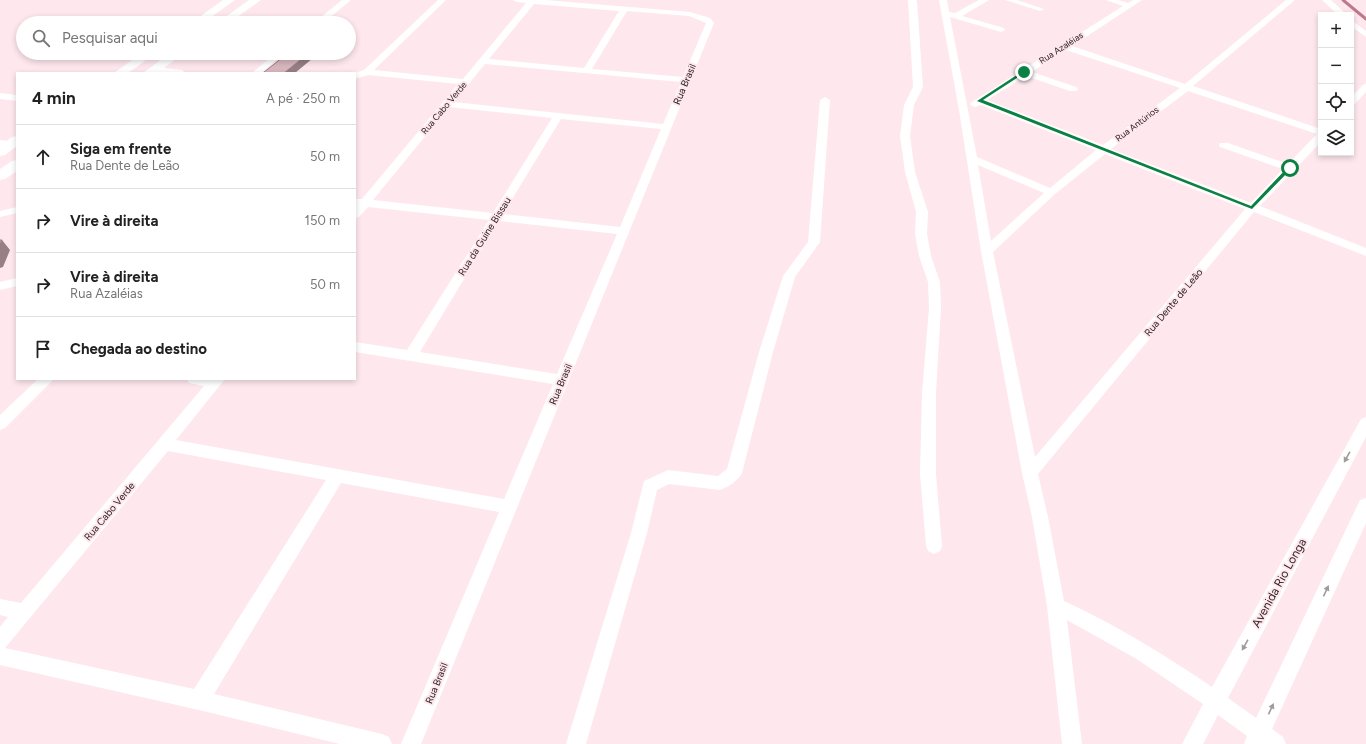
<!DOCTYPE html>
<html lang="pt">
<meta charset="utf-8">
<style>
:root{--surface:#fff;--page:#f2f2f2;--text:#222;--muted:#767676;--line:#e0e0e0}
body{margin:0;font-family:Figtree,sans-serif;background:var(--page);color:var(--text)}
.controls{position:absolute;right:12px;top:12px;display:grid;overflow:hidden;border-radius:0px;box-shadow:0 2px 6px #0003}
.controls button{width:36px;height:36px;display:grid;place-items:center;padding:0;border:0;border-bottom:1px solid var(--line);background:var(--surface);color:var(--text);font:20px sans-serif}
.stop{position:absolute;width:12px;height:12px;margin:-9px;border:3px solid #0b8043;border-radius:50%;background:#fff}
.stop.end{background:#0b8043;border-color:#fff;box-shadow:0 1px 4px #0008}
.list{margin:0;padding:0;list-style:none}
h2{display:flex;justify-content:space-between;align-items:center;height:52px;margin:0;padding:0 16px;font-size:17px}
h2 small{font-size:13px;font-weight:400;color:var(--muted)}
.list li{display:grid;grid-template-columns:26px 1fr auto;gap:12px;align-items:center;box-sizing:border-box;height:64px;padding:0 16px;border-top:1px solid var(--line)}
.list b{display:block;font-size:15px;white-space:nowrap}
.list p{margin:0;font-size:13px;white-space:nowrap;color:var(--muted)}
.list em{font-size:13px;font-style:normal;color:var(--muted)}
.icon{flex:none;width:22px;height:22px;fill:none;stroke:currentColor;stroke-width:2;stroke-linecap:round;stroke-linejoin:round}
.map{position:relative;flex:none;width:1366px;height:744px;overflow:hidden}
.search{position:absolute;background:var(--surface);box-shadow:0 2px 6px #0003;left:16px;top:16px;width:340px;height:44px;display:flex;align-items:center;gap:10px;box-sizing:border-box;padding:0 14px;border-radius:22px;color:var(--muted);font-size:15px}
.panel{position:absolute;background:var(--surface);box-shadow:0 2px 6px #0003;left:16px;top:72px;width:340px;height:308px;border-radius:0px}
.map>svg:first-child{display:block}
</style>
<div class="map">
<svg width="1366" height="744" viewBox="0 0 1366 744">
<rect width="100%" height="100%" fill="#fee8ee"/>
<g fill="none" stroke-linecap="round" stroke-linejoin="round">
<path stroke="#bc7a8d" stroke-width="3" d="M1343 0 1366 19"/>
<path fill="#fff" fill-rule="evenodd" d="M342 0H351L323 23H314Z
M438 0H446L374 70 463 79 526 3 517 2 513 0H545L690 12 710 18 714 23 421 744H401L499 512 341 483 214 694 382 734 389 737 392 744H340L199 710 0 665V627L8 617 0 615V599L21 603 204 386 189 383 187 379H225L176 440 504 499 553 384 355 352V342L407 350 489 220 368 207 359 217 355 218V208L357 205H355V199H362L458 84 368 75 355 79V73L364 70ZM534 4 619 11 584 68 489 59ZM627 11 689 16 706 23 683 77 592 69ZM485 64 681 82 663 124 454 102ZM449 107 552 118 493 213 373 200ZM561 119 661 129 620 227 503 214ZM499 221 617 234 557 374 420 352ZM168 451 326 480 194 689 5 648Z
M908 0H916L917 2 923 87 914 105 910 136 915 172 928 212 927 234 931 256 940 282 941 308 936 393V474L942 546 940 551 934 554 928 551 926 546 920 474 922 393 929 308 928 282 919 256 915 234 916 212 905 172 900 136 904 105 913 87Z
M939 0H947L949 12 955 13 979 0H989L962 16 1004 28 1005 30 1001 32 950 17 977 157 1050 188 1096 150 981 105 975 107 972 106 970 104 972 102 1123 6 1106 0H1118L1128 3 1133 0H1142L1072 46 1185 84 1286 0H1295L1193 86 1321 129V142L1260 206 1366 248V256L1254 212 1038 474 1048 517 1064 601C1116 625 1165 655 1212 687L1361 419 1366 417V437L1228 698 1256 718 1360 500 1366 498V523L1272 729 1283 737 1286 744H1244L1247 736 1218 715 1203 744H1182L1203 704 1135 658 1067 620 1082 744H1062L1047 606 1032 517 1022 473 981 251 959 110ZM1066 50 1180 88 1103 145 987 100 1026 76 1070 91H1076L1078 89 1076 87 1032 72ZM1188 91 1317 134 1288 164 1228 143H1220L1219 145 1220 147 1283 169 1251 203 1111 149ZM1105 154 1245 209 1035 457 993 252 1055 194ZM978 165 1044 193 991 241Z
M1005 0H1017L1044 9 1040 11Z
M1322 0H1331L1347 15H1338Z
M1351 20 1366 31V37L1351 26Z
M276 53H285L261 73H252Z
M154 67 182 70 186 73 151 72 150 70Z
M1366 84V92L1354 105 1351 106V97L1363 85Z
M0 93 17 95V101L0 99Z
M825 97 830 100 820 242 795 277 773 352 742 473C738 481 728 487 720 490L669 484 657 490 647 533 586 744H566L631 533 644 481 668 470 718 476 727 469 759 352 783 276 808 242 820 100Z
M0 140 15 142 16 144 11 147 0 146Z
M17 207V213L0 217V211Z
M17 278V286L0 290V282Z
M38 379H54L5 428 0 430V415Z"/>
<path fill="#fff" fill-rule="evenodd" d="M223 0H235L203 23H191Z
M249 0H261L229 23H217Z
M142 53H156L128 73H114Z
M170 53H184L157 73H143Z
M17 136V146L5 155 0 156V146L12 137Z
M17 160V171L5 179 0 180V169L12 161Z"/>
</g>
<path fill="#977f85" d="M309 53H319L295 73H284Z
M2 240 10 250 3 267 0 268V245Z"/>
<path fill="#d8b6be" stroke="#977f85" d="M288 53H309L284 73H263Z
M0 240H2L0 245Z"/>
<defs><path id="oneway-solid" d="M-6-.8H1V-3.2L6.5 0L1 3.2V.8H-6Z"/></defs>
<g fill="#a19b9c">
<use href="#oneway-solid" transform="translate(1347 457) rotate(119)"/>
<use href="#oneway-solid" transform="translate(1326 591) rotate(-65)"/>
<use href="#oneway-solid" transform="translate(1245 645) rotate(119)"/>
<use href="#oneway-solid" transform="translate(1271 709) rotate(-65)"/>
</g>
<path fill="#0b8043" d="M1023 71 1026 72 983 100 1251 206 1288 167 1292 168 1252 209 977 101Z"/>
<g text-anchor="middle" stroke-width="4" stroke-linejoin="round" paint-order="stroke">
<g font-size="9" fill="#2e2124" stroke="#fee8ee">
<text transform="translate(1061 48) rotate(-33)" y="3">Rua Azaléias</text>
<text transform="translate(444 108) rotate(-50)" y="3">Rua Cabo Verde</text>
<text transform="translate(1137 124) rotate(-37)" y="3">Rua Antúrios</text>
</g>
<g font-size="10" fill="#2e2124" stroke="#fee8ee">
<text transform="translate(684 84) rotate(-67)" y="4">Rua Brasil</text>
<text transform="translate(484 236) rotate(-58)" y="4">Rua da Guine Bissau</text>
<text transform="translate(1173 302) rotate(-50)" y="4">Rua Dente de Leão</text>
<text transform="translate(560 384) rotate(-67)" y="4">Rua Brasil</text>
<text transform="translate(109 511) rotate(-50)" y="4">Rua Cabo Verde</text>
<text transform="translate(436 683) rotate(-68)" y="4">Rua Brasil</text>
</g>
<g font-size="12" fill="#2e2124" stroke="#fee8ee">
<text transform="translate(1279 583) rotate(-61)" y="4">Avenida Rio Longa</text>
</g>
</g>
</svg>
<div class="controls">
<button>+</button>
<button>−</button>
<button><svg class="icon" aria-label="locate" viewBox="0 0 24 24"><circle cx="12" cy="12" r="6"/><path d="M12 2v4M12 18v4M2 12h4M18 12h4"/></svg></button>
<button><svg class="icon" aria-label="layers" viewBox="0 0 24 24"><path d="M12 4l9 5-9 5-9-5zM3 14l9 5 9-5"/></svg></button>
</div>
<div class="stop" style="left:1290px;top:168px"></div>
<div class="stop end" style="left:1024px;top:72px"></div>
<div class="search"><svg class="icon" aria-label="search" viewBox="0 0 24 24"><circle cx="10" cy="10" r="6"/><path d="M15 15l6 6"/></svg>Pesquisar aqui</div>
<section class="panel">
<h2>4 min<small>A pé · 250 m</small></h2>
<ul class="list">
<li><svg class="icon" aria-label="ahead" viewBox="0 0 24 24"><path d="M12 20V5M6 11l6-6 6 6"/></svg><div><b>Siga em frente</b><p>Rua Dente de Leão</p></div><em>50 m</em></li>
<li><svg class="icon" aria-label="right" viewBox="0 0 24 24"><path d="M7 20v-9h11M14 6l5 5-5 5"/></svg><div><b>Vire à direita</b></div><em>150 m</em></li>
<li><svg class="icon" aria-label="right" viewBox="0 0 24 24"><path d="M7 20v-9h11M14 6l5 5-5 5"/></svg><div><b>Vire à direita</b><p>Rua Azaléias</p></div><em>50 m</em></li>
<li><svg class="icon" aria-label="arrive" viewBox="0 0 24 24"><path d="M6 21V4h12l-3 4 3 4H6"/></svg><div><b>Chegada ao destino</b></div></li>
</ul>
</section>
</div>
